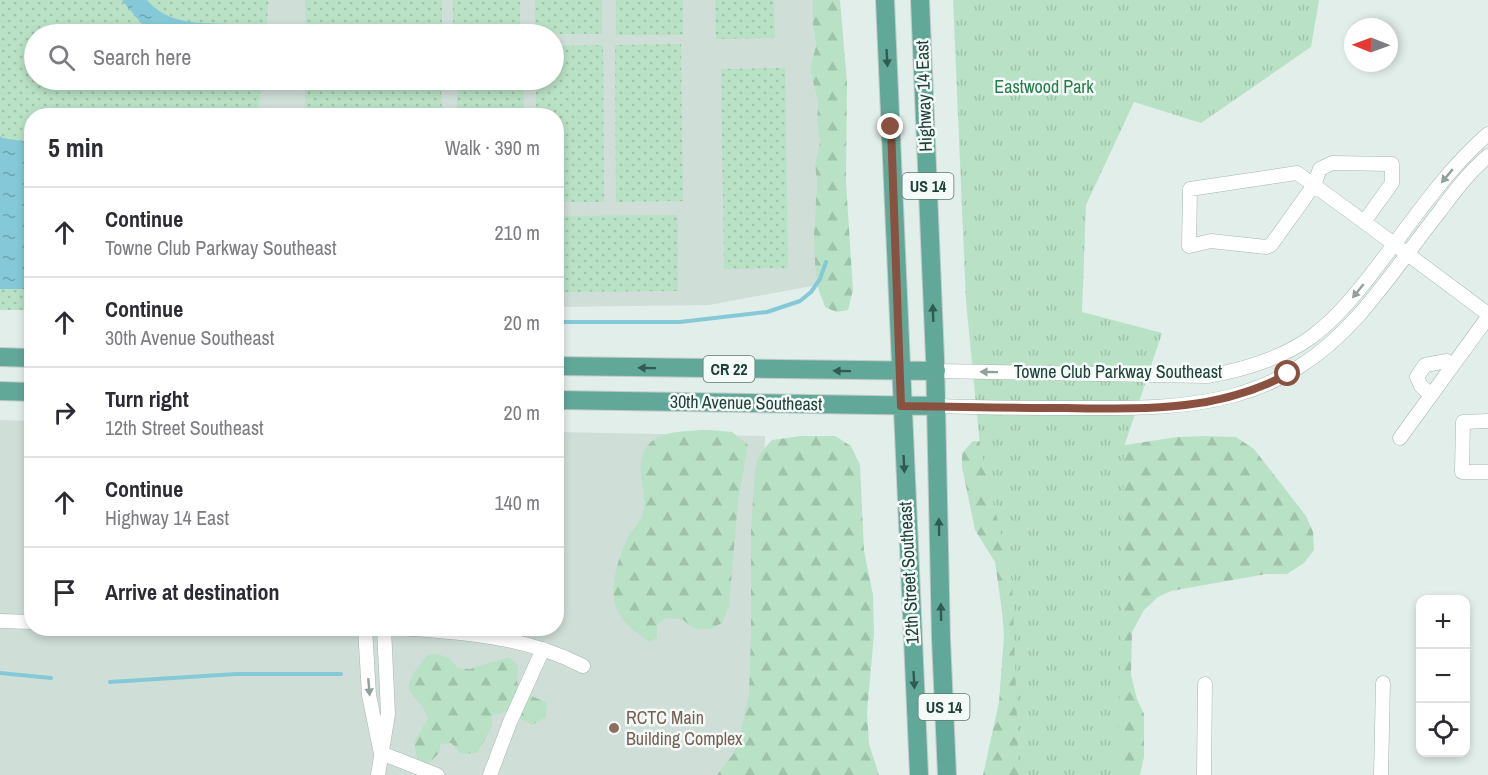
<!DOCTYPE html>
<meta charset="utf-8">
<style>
:root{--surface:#fff;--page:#f7f7f7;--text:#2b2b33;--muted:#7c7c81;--line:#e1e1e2}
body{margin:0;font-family:"Archivo Narrow",sans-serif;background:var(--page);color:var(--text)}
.controls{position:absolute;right:18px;bottom:18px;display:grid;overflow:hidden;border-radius:12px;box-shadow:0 3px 9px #0003}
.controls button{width:54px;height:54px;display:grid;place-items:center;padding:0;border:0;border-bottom:2px solid var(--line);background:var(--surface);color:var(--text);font:30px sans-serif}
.compass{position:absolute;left:1344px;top:18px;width:54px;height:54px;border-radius:50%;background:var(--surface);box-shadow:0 3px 9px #0003;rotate:271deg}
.stop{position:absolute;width:18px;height:18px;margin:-14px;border:4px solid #8a5140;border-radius:50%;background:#fff}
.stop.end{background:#8a5140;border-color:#fff;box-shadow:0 2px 6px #0008}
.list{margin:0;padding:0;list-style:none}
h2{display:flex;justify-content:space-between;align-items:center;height:78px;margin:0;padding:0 24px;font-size:26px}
h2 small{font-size:20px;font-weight:400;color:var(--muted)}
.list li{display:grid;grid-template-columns:39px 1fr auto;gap:18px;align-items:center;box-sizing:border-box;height:90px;padding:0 24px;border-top:2px solid var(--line)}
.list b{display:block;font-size:22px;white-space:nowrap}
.list p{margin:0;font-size:20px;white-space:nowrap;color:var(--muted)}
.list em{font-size:20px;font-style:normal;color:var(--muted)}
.icon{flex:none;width:33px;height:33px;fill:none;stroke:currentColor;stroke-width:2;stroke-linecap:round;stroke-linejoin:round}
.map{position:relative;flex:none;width:1488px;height:775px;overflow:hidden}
.search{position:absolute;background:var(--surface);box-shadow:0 3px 9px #0003;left:24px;top:24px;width:540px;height:66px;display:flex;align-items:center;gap:15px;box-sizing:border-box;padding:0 21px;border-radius:33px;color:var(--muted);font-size:22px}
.panel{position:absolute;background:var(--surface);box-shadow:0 3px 9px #0003;left:24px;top:108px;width:540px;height:528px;border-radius:24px}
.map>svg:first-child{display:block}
</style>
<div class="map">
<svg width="1488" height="775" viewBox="0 0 1488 775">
<defs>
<pattern id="grass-dots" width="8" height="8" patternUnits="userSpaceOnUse" patternTransform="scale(1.5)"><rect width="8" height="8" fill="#b9e1c5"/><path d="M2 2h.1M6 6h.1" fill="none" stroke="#9fc2aa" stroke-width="1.8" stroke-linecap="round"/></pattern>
<pattern id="forest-firs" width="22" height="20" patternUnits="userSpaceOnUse" patternTransform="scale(1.5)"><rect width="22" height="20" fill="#b9e1c5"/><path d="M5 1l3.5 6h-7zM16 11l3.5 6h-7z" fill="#9fc2aa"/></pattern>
<pattern id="park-tufts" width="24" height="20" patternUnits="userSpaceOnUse" patternTransform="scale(1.5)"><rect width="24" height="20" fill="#b9e1c5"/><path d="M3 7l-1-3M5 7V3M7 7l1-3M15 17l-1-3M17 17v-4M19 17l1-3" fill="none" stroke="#9fc2aa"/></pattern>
<pattern id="water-ripples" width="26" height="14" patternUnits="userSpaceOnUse" patternTransform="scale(1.5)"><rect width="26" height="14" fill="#85c9d8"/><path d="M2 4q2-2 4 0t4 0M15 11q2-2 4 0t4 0" fill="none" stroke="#6ca5b0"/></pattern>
</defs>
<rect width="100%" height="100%" fill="#e2eee9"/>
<path fill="#d0ded8" d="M269 0H813V26L816 46 810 69 818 102 817 123 820 142 815 164 817 183 814 234 817 285 709 305 557 307 556 116H258L262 80H554V34H266Z
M0 420 31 421 32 628H556L557 432 765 436 759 712 734 775H0Z"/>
<path fill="url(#grass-dots)" d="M0 0H269L266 34H34V80H262L258 115 32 116 31 310H0Z
M305 0H442V34H306Z
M453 0H520V34H453Z
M535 0H602V34H535Z
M616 0H683V35H616Z
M715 0H774L775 38 716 39Z
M681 44 683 201 616 202 615 45Z
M603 45 604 202H557L556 116 536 115V80H554V46Z
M785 68 788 268 724 269 721 69Z
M305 80H441L442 115H305Z
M457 80H523L524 115H457Z
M678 215V291L557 292V216Z"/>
<path fill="url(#forest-firs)" d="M813 0H840L847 83 846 183 853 290 848 310 836 312 825 307 817 285 815 263 814 234 817 183 815 164 820 142 817 123 818 102 810 69 816 46 813 26Z
M710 430 732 432 748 445 738 501 729 606 722 623 710 629 693 628 682 619 667 618 657 624V638L649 642C639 634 626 626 619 614 606 595 619 554 629 535 633 529 639 523 642 516 651 493 628 462 652 441 664 430 694 431 710 430Z
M801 436H835L851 446 860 465 864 551 873 595 874 634 867 712 869 744 879 775H717L734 753 741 731 749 694 751 636V529L755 470 759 455 772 440Z
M1203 436 1236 437 1254 449 1306 516 1313 532 1314 550 1304 563 1287 574H1266L1171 591 1158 597 1144 610 1132 632 1131 675 1137 699 1144 714V757L1140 775H983L999 702 1004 636 1002 611 995 562 975 530 962 467V453L973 441 1112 447 1177 437Z
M438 654 449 658 458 668 470 669 508 657 518 665 517 681 519 690 547 703 546 717 532 725 506 711 492 716V726L477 753 461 754 451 743 441 744 439 753 428 764 417 759 414 742 428 718C422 702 415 701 408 688L412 675 427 655Z"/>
<path fill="url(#park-tufts)" d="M953 0H1319L1311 47 1201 123 1134 102 1086 205 1082 312 1162 333 1124 447 1118 775H1019L1012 581 980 446 966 301Z"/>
<path fill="url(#water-ripples)" d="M122 0H147C169 25 198 23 229 24V34H157L141 23Z
M0 136 2 138 23 141 31 148V289H0Z"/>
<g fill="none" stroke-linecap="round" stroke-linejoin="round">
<path stroke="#85c9d8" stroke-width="4" d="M556 322H680L767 312 800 301 811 292 820 279 826 262
M0 673 51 678
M110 682 236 674H341"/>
<g stroke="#a4b7b1" stroke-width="15">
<path id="minor" d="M1364 222 1392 183V164L1332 163 1320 169 1314 185 1271 245 1266 247 1211 241 1189 246 1190 189 1297 173C1361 219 1425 267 1488 314
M936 371 1207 376C1243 370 1280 359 1310 338 1336 319 1357 293 1376 268 1412 222 1444 172 1488 134
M1431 395 1421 386 1417 377 1425 365 1447 361 1453 365
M936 406C985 408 1033 408 1082 408 1195 409 1279 405 1359 315 1388 282 1413 245 1440 211 1455 191 1469 172 1488 156
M1488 421 1463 422 1462 472H1488
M1400 438 1488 317
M0 621 32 622
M365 628 369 695 380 749
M398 628C461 632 525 636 583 666
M381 753 437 775
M378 775 388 714 384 628
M490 775 510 722 543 649
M1204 775 1205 684
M1381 775 1383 683"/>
</g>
<g stroke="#c1cac8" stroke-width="20">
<path id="major" d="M885 0 919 775
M920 0 935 359 941 639 947 775
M0 357 32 358
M556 366 936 371
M0 391 32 392
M556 400 936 406"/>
</g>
<use href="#minor" stroke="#fff" stroke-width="14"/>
<use href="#major" stroke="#62a898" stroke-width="18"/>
</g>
<defs><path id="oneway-solid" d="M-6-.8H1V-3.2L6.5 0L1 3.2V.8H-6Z" transform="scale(1.5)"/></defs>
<g fill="#305b51">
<use href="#oneway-solid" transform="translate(887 58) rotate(87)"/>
<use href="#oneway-solid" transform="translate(933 313) rotate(-92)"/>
<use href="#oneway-solid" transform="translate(647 368) rotate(-179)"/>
<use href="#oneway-solid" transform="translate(842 371) rotate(-179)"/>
<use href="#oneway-solid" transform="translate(904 464) rotate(87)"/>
<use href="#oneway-solid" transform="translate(939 527) rotate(-91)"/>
<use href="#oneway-solid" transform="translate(941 612) rotate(-91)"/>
<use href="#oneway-solid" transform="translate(914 680) rotate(87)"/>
</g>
<g fill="#90a09c">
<use href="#oneway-solid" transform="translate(1447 176) rotate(130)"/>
<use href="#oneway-solid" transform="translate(1358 291) rotate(129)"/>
<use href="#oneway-solid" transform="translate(989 372) rotate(-179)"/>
<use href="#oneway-solid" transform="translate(369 687) rotate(85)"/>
</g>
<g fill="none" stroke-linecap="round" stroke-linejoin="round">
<path stroke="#8a5140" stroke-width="8" d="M891 127 901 406C956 407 1011 408 1065 408 1145 409 1216 412 1288 374"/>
</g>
<circle fill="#8d6e63" stroke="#f3faf7" stroke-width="2" cx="614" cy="728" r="6"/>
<g text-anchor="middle" stroke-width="5" stroke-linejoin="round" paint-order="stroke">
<g fill="#f3faf7" stroke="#5f7872" stroke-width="1.5">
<rect x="902.5" y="173" width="51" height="26" rx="4.5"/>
<rect x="703.5" y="356" width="51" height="26" rx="4.5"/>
<rect x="918.5" y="694" width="51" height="26" rx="4.5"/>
</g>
<g font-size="16" font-weight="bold" fill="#204139">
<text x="928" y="192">US 14</text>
<text x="729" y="375">CR 22</text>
<text x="944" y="713">US 14</text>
</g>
<g font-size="18" fill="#267c4a" stroke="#f3faf7">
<text x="1044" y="93">Eastwood Park</text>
</g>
<g font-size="18" fill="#204139" stroke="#f3faf7">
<text transform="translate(924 96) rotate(-92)" y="6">Highway 14 East</text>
<text x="1118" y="378">Towne Club Parkway Southeast</text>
<text transform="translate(746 403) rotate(1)" y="6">30th Avenue Southeast</text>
<text transform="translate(909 573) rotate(-93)" y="6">12th Street Southeast</text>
</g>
<g font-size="18" fill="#785e54" stroke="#f3faf7" text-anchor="start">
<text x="626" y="724">RCTC Main<tspan x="626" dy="21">Building Complex</tspan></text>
</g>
</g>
</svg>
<div class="controls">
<button>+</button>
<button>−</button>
<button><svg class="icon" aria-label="locate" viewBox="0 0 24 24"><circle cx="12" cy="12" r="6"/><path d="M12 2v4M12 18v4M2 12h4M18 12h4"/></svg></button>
</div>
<svg class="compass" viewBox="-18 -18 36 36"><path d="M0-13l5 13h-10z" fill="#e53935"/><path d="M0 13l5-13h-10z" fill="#7c7c81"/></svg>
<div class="stop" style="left:1288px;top:374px"></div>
<div class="stop end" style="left:891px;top:127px"></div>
<div class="search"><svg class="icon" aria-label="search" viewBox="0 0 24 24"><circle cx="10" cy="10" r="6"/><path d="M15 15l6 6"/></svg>Search here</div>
<section class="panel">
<h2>5 min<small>Walk · 390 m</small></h2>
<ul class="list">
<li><svg class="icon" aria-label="ahead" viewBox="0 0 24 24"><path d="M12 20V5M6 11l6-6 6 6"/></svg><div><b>Continue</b><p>Towne Club Parkway Southeast</p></div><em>210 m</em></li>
<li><svg class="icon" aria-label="ahead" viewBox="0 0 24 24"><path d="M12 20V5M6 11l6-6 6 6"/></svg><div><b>Continue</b><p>30th Avenue Southeast</p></div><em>20 m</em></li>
<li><svg class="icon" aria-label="right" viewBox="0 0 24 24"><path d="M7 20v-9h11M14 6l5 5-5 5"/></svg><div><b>Turn right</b><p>12th Street Southeast</p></div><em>20 m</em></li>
<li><svg class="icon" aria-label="ahead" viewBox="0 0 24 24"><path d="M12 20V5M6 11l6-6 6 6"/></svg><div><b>Continue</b><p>Highway 14 East</p></div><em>140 m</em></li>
<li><svg class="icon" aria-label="arrive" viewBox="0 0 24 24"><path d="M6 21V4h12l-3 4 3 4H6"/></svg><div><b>Arrive at destination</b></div></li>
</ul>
</section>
</div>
